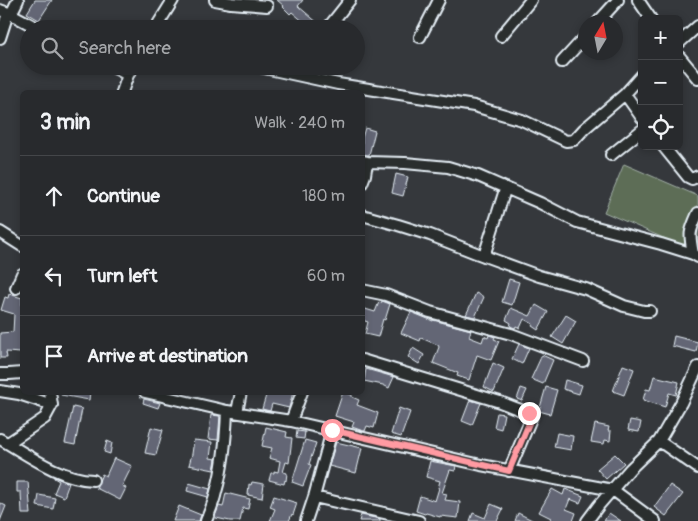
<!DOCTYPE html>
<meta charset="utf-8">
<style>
:root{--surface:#282a2d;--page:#303235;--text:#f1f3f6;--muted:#a5a7aa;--line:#444649}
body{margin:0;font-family:Pangolin,sans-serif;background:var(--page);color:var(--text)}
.controls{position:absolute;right:15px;top:15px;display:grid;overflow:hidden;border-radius:8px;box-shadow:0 2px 8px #0003}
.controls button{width:45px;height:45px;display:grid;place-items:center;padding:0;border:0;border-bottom:1px solid var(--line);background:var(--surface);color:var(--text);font:25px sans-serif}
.compass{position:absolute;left:578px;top:15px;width:45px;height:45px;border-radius:50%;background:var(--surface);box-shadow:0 2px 8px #0003;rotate:10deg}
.stop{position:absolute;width:15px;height:15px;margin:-11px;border:4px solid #ff9aa2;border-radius:50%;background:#fff}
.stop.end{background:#ff9aa2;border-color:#fff;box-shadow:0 1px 5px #0008}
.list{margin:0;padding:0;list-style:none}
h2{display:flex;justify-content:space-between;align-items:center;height:65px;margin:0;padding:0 20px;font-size:21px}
h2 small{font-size:16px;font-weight:400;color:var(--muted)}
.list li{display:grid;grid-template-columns:32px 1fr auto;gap:15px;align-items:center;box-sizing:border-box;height:80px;padding:0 20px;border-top:1px solid var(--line)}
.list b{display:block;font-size:19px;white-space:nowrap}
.list em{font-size:16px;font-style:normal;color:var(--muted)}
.icon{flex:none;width:28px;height:28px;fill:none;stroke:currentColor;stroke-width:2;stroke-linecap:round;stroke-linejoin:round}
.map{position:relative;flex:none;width:698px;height:521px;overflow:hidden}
.search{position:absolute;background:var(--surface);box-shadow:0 2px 8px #0003;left:20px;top:20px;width:345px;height:55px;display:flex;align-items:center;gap:12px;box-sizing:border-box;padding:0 18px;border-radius:28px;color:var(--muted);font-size:19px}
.panel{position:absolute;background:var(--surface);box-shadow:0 2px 8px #0003;left:20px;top:90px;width:345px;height:305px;border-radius:8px}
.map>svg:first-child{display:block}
</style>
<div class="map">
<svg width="698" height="521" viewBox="0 0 698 521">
<rect width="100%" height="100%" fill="#35383c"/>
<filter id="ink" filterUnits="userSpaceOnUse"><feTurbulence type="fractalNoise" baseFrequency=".02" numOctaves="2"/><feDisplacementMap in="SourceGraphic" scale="10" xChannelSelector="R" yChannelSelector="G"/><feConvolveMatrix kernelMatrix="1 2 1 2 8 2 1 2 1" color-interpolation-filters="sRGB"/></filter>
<g filter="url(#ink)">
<path fill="#5d6d56" stroke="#a2afa7" d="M624 164 698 196V253L604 212Z"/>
<path fill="#636675" stroke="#e8f1f8" d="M35 0H52L39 20 27 13Z
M277 0H303L298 6 319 24 315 29H312L292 12 290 14 283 7 284 6Z
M365 128 375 131 369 155 362 154V138Z
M396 174 408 177 403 196 392 193Z
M509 279 519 282 512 305 502 302Z
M476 293 484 297 475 317 466 315Z
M9 294 22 298 21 353 6 352 7 358H0V333L13 332 14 314 1 310 5 297 8 298Z
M382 301 390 304 385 320 383 319 378 337 365 334 368 322 362 320V308L375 312 379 302 381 303Z
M536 305 548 312 538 330 532 326 533 324 524 319 520 328 516 326 515 328 510 326 511 323 506 320 511 308 530 316Z
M411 312 433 321V320L471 330 469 337 482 342 484 336 488 338 489 335 495 337 494 339 499 341 491 360 477 355 469 380 457 376 458 373 433 363 439 347 438 345 421 338 420 341 401 333Z
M566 315 576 321 563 344 552 337Z
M674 336 698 342 696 352 672 346Z
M519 344 529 348 522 364 512 359Z
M413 348 424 355 419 364 408 357Z
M542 355 553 360 543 384 531 379Z
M493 363 504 368 494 392 484 387Z
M623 365 634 369 624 395 613 391Z
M366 369 394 377 389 388 383 385 364 381Z
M654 376 679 382 676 395 669 393 665 407 643 400 646 389 650 390Z
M565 380 582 385 579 394 563 389Z
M546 387 557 390 550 414 539 411Z
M521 388 527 390 522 401 517 399Z
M62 392H90L89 400 61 395Z
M267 392H293L289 408 272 404 270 411 262 409Z
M343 392 352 395V397L359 400 357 405 378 413 374 428 367 426 365 431H363L352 427 354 422 335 416Z
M144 399 160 403 158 408 143 403Z
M470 400 481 403 472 425 462 421Z
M73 407 82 409 75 445 65 443Z
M399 408 410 412 401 437 391 434Z
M497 413 504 414 501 429 494 427Z
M211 415 220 416 218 440 208 439Z
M630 420 641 422 639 432 628 430Z
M595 424 609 427 608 431H611L610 441 605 440 604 444 591 442Z
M151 427 163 430 156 455 145 453Z
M266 427 287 432 286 437 292 438 289 463 286 462 283 472 287 473 286 481 285 480 284 484 269 480 271 473H274V471L278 472 280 461 269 458 272 448 262 446Z
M297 431 305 432 304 439 296 438Z
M557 433 573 436 571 450 554 447Z
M194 440 212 442 210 458 216 459 214 470 189 465 192 454Z
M305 440 316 443 309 464 311 465 303 486 292 482Z
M107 441 112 443 110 454 104 452Z
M336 442 362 448 356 473 329 466Z
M615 454 624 463 606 479 597 469Z
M114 458 132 466 122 486 126 488 120 500 96 488 102 474 106 476Z
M430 461 456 466 455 471 450 470 442 493 447 494 445 500 460 502 458 518 440 516V517L426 513 425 514 416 511 420 496 435 501 439 488H438L440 481 426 477Z
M54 477 69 483 64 497 54 493 59 481 54 478Z
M17 482H28L31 514H22L21 492H17Z
M252 482 264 484 262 498 248 495 249 484 251 485Z
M189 483 210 489 208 497 187 491Z
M670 485 683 494 666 516 654 507Z
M552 489 563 495 565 489 583 496 580 503 570 499 566 509 576 513 573 521H550L551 518 539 512Z
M226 493 250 499 248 509 243 508 240 521H230L216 518 215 516 219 506 223 507Z
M39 495 55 498 53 509 37 506Z
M274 496 297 503 293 515 292 514 289 521H270L275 509 270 507Z
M0 503 6 506 0 521Z
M491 504 503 509 497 521H470L473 513 485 518Z
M179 506 201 515 199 521H173Z
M518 513 534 521H515Z
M609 513 621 521H604Z
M361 515 380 519V521H359Z"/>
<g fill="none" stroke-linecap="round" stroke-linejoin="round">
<g stroke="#e8f1f8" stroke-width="14">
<path id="minor" d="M215 0 231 3 267 6
M638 0 651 19
M0 10 11 14 39 29
M11 14 18 0
M598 22 618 0
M155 29 173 0
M327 29 350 0
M501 36 531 0
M420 37 439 0
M0 38 8 13
M679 43 698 26
M679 56 698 79
M562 62 586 36
M111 66 128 75
M255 66 338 84 474 106 522 120 566 141 574 140 584 129 625 94 642 75
M122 92 128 75 134 66
M625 94 642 118
M663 146 688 177 692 179 698 176
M611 155 642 130
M362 161 367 162 365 175 362 183
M367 162 405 163 448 167 478 176 540 203 577 222 661 244 693 254 698 257
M362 215 398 225 430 235 476 253 539 276 586 289 624 306 644 311H650
M0 232 22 246
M693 254C689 233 689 233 698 213
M484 256 504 193
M16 288 22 274
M362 290 386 295 430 312 511 334 583 361
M362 360 500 402 531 414 532 416 509 471
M0 374H9L22 373
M0 391 19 394 52 405
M145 392 227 411 291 421 481 465 613 490 655 521
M237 412 241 392
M291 421 302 392
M0 439C28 455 60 479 93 480
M659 441 698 468
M8 443 45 418 52 405 50 392
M314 497 419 521
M206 521C210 511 214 502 216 492 224 465 226 438 227 411
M306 521 314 497 332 430
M587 521 599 505 630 469 659 441 681 403 698 367"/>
</g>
<use href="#minor" stroke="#2a2d2e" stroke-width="10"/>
</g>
</g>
<g fill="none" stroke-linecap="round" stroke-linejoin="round" filter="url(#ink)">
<path stroke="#ff9aa2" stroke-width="6" d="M332 430 509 471 532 416 529 413"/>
</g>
</svg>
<div class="controls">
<button>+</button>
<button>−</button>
<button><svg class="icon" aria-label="locate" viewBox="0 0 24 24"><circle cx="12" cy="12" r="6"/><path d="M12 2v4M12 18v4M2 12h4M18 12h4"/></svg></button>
</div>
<svg class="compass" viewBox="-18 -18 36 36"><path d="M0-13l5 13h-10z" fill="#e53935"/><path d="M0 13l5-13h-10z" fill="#a5a7aa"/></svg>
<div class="stop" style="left:332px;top:430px"></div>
<div class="stop end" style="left:529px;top:413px"></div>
<div class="search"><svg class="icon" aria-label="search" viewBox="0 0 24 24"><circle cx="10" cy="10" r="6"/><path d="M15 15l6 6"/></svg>Search here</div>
<section class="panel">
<h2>3 min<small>Walk · 240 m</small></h2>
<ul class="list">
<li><svg class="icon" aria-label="ahead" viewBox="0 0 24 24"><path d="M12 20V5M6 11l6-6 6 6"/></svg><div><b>Continue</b></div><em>180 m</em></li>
<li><svg class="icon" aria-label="left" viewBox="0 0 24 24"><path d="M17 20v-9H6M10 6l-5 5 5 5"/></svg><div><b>Turn left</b></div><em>60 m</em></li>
<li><svg class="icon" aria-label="arrive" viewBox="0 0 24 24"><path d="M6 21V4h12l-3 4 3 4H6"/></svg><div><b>Arrive at destination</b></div></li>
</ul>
</section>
</div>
